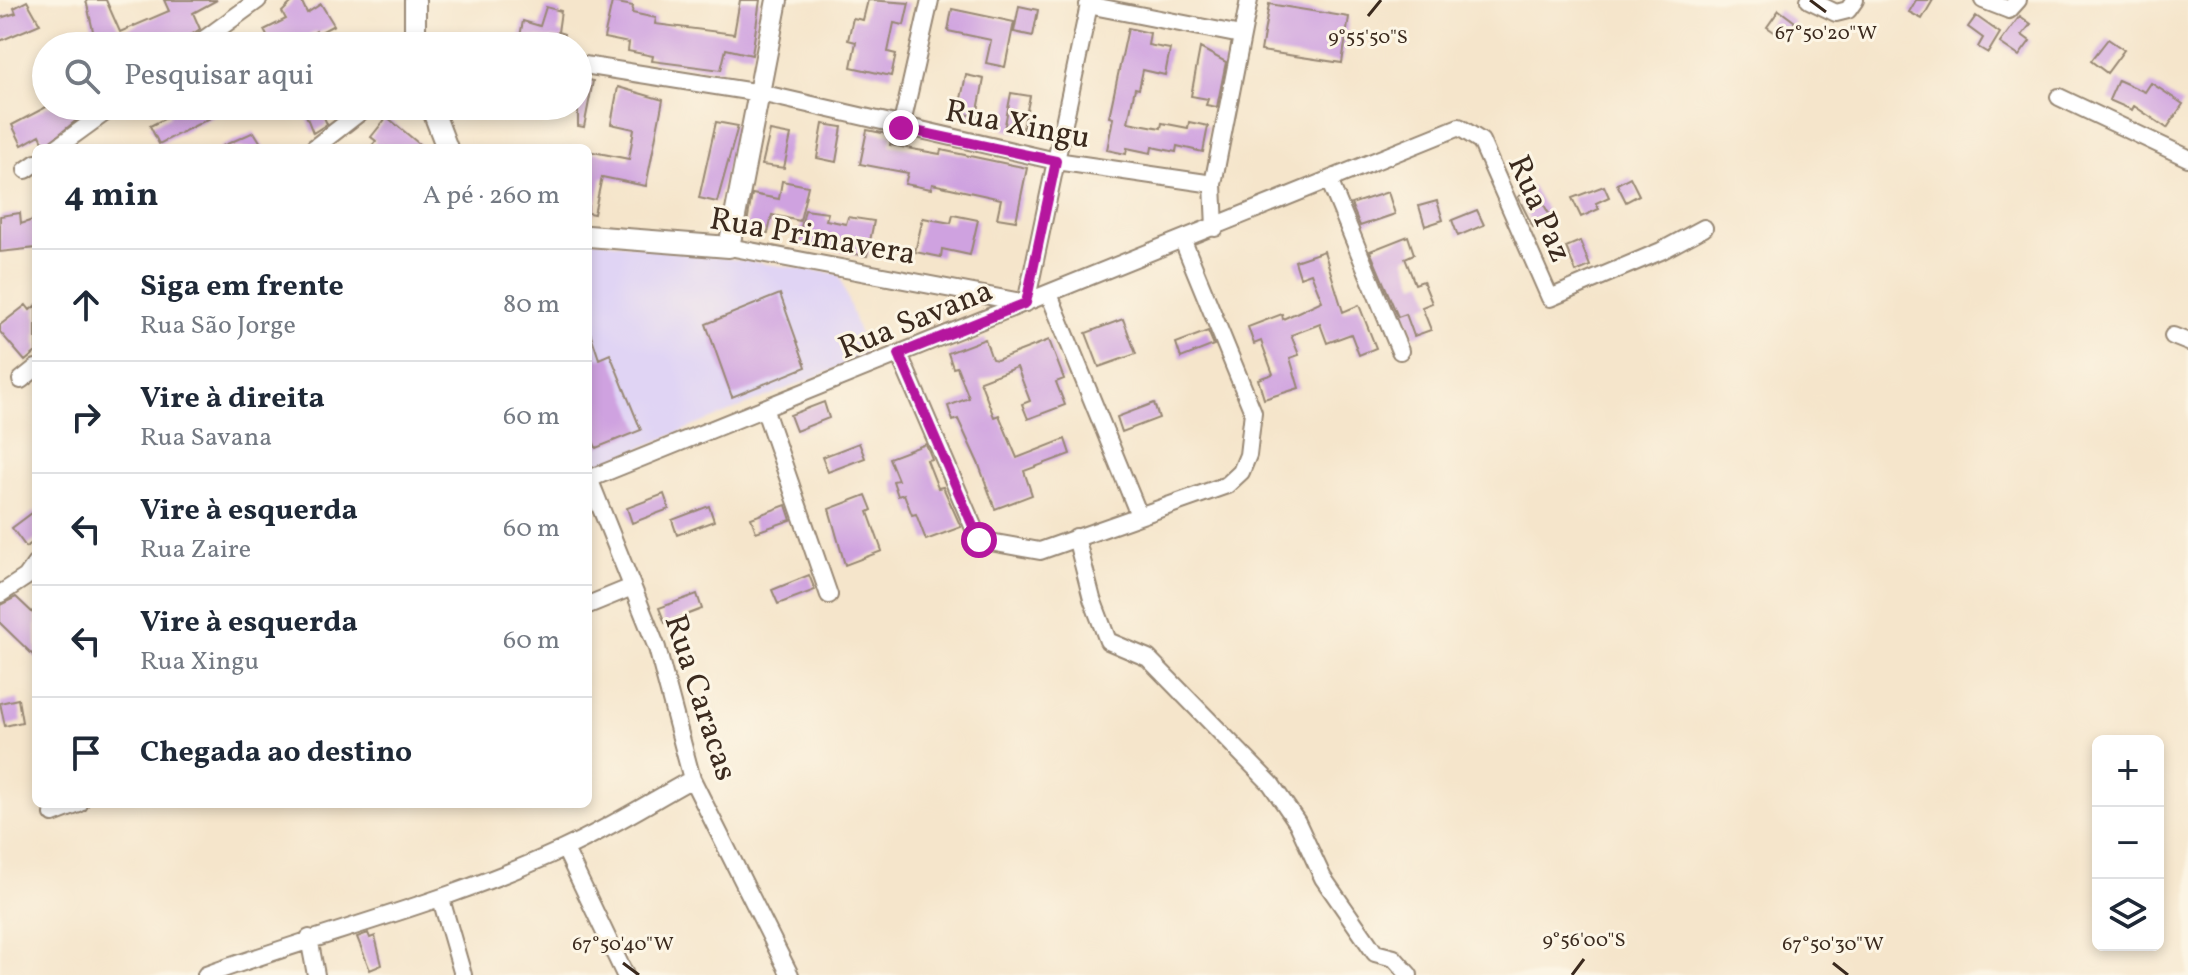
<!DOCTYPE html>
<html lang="pt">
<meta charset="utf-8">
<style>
:root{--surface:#fff;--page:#f2f2f3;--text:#1f2937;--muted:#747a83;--line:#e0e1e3}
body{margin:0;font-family:Vollkorn,serif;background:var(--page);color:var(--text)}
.controls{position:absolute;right:24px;bottom:24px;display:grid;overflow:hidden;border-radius:12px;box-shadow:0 4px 12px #0003}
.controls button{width:72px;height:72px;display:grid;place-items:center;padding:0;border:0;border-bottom:2px solid var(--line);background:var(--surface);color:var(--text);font:40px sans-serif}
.stop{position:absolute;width:24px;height:24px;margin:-18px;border:6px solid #b5179e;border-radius:50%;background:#fff}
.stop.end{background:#b5179e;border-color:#fff;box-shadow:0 2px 8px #0008}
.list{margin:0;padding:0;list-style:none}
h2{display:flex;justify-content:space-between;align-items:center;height:104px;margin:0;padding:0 32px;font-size:34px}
h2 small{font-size:26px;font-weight:400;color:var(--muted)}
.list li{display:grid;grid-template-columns:52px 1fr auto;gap:24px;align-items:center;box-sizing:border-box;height:112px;padding:0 32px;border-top:2px solid var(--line)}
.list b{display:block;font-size:30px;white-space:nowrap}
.list p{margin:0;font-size:26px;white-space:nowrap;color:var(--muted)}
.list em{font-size:26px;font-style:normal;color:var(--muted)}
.icon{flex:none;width:44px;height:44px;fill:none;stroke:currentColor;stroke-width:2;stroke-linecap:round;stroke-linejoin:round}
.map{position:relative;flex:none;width:2188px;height:975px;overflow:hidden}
.search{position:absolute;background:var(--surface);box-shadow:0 4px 12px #0003;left:32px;top:32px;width:560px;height:88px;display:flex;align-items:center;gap:20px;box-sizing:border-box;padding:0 28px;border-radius:44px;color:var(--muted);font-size:30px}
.panel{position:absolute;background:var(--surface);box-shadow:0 4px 12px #0003;left:32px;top:144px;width:560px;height:664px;border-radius:12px}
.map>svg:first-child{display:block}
</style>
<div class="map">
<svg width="2188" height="975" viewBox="0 0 2188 975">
<rect width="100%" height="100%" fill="#fcf5e5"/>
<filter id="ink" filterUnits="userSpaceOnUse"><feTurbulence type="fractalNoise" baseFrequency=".0125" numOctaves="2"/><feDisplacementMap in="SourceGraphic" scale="16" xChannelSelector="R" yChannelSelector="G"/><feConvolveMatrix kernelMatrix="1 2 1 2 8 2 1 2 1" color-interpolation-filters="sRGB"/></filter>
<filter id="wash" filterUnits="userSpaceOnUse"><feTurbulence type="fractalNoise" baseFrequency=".006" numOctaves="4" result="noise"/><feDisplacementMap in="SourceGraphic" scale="32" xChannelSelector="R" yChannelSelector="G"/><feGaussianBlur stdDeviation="1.8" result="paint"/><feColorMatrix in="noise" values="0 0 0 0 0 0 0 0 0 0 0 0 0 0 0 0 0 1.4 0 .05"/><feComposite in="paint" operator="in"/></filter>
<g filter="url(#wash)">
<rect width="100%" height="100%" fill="#f5e5cb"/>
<path fill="#e0d4f4" d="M588 239 839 274 867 356 593 467 588 454Z"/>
<g id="blocks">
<path fill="#cfa2e0" d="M86 0H106L120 32 169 11 164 0H217L193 13 200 29 174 46H92L96 44Z
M294 0H301L307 13 321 4 334 25 317 34 316 31 295 46H272L264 30 286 19 282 12Z
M740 0H760L752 55 726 49 721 70 652 61 653 56 628 51 629 43 604 38 612 2 633 6 632 13 656 18 655 24 734 34Z
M868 0 909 3 904 25 894 23 888 52 896 54 891 76 851 67 856 42 848 40 853 18 863 20Z
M1916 0H1933L1922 19 1909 12Z
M27 1 40 24 0 41V18L16 13 14 8Z
M1269 4 1349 17 1342 63 1261 51Z
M1019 6 1038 10 1033 36 1014 32Z
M546 7 561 11 558 32 564 34 563 39 520 36 523 21 540 26Z
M952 9 1014 22 1005 67 986 63 991 40 948 31Z
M1779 10 1795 22 1783 38 1767 27Z
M1976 16 2000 33 1988 53 1978 47 1983 38 1968 27Z
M2020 16 2031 24 2022 35 2030 41 2019 56 2000 43Z
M1128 28 1150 33 1148 45 1170 49 1165 75 1143 70 1139 89 1135 88 1128 122 1161 128 1162 123 1188 128 1189 122 1208 126 1203 152 1177 146 1176 152 1152 147 1151 153 1127 148 1126 154 1107 150 1113 118 1109 117Z
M2108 39 2124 50 2107 73 2091 61Z
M1200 48 1226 62 1217 107 1206 105 1208 99 1191 96Z
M966 75 984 79 977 116 958 113Z
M578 78 593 81 584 127 578 126Z
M2118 80 2145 92 2151 83 2183 104 2167 128 2134 106 2132 110 2109 100Z
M618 87 663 100 646 186 602 177 594 214 588 213V151L629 159 634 129 611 124Z
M1011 93 1030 96 1022 133 1004 130Z
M48 106H79L84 114 45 146 40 135 22 145 12 125Z
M164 106H234L159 144 150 126 170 116Z
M313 106H319L327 124 313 133 304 110Z
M387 117 424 148H370L376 141 371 137Z
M716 122 738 126 717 202 699 198Z
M823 124 842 127 836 162 817 158Z
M867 130 892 135 890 145 940 154 941 150 1027 168 1016 221 997 218 1001 199 932 184 931 189 905 184 908 173 860 164Z
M770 131 791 135 784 168 762 165Z
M254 132 264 148H218Z
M1630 177 1639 195 1626 202 1617 184Z
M782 181 808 186 800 221 772 215 768 233 746 229 752 194 779 199Z
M1533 186 1552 219 1533 227 1518 197Z
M1604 186 1609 197 1596 203 1599 209 1581 217 1572 198Z
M1388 192 1395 214 1360 226 1351 204Z
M1437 201 1443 220 1425 226 1419 206Z
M805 210 828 213 826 220 846 224 848 217 874 221 867 256 797 244Z
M1477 210 1484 225 1458 236 1452 220Z
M20 213 21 224 36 219V248L0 252V216Z
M953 215 978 220 970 255 942 249 941 257 915 252 923 218 951 223Z
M1408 236 1414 254 1405 258 1415 284 1423 281 1432 303 1422 307 1431 330 1414 336 1406 314 1398 317 1370 251Z
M1580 241 1590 266 1576 272 1566 247Z
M1324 251 1343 312 1359 305 1376 348 1359 355 1351 334 1327 343 1320 324 1291 335 1299 355 1290 358 1299 388 1264 399 1258 379 1273 374 1261 341 1254 344 1248 327 1282 314 1283 319 1322 301 1311 273 1300 277 1295 261Z
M780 294 806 367 732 397 706 324Z
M26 305 30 310 36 305V352L25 361 0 332V325Z
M1123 319 1136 354 1099 367 1086 333Z
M1208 331 1214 345 1181 358 1176 343Z
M590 332 599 359 610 354 641 430 596 448 588 429Z
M985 339 992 359 997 360 1049 340 1064 379 1056 382 1065 405 1028 419 1022 404 1030 401 1017 367 980 381 994 417 999 415 1017 458 1065 439 1070 454 1024 471 1032 495 995 509 979 465 958 419 953 421 948 406 969 398 957 367 953 368 948 353Z
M824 402 829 418 796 431 790 415Z
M1154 403 1159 418 1122 432 1117 417Z
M859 443 865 458 828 472 822 457Z
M926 444 932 459 927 460 938 488 943 487 961 527 926 540 916 514 912 515 904 494 898 496 893 481 898 480 889 458Z
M664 494 669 509 632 523 627 508Z
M866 495 872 510 868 512 882 551 845 565 829 509Z
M786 505 791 520 756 532 751 518Z
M709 506 714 521 677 535 672 520Z
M36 510V540L26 547 12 528Z
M809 575 815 590 778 604 772 590Z
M697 594 702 609 665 623 659 608Z
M16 597 36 616V658L0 623V605Z
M18 699 22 722 5 726 0 703Z
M368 933 370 938 375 936 382 965 370 970 357 937Z"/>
</g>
</g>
<g filter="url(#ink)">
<use href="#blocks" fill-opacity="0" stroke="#988874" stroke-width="2"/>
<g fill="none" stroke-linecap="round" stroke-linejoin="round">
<g stroke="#988874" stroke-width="20">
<path id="minor" d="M1809 0 1836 13 1848 10 1855 0
M1983 0 2009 10 2018 0
M1088 5 1241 35
M414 37 468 46
M195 46 258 0
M578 64 760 93 1056 161 1213 184
M2059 97 2188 158
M901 128 930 0
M56 148 114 106
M314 148 368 106
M26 170 36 163
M1329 180 1400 351
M1215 228 1213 184 1249 0
M729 247 1026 303 1090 0
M1049 294 1139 515
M2173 336 2188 342
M899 354 979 540 1040 551 1227 485 1241 472 1248 455 1253 412 1183 241
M21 380 36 368
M764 408 829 595
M588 476 657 648 692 779 790 975
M589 479 1459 127 1481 141 1550 298 1661 251 1704 228
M1076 537 1092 599 1108 641 1148 658 1271 784 1297 822 1323 878 1375 953 1394 958 1409 975
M0 594 26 577 36 563
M588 605 632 587
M53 814 79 804
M565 849 625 975
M441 899 463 975
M309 938 316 975
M206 975C325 932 449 902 563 849 608 829 650 802 692 779"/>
</g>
<g stroke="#988874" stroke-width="24">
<path id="tertiary" d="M415 0V46
M431 106 447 148
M588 236 729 247 777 0"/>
</g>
<use href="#minor" stroke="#fff" stroke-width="16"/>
<use href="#tertiary" stroke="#fff" stroke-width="20"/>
</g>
</g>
<g fill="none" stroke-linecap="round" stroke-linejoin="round" filter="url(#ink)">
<path stroke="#b5179e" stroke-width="10" d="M901 128 1056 161 1026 303 899 354 979 540"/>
</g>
<path fill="none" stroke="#3b2a1e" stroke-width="3" d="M1810 0 1826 12M1368 16 1381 0M623 963 639 975M1833 963 1848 975M1572 975 1584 959"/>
<g text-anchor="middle" stroke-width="6" stroke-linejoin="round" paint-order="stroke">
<g font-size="32" fill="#3b2a1e" stroke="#fcf5e5">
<text transform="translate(1018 123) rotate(11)" y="11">Rua Xingu</text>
<text transform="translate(1541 208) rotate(66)" y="11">Rua Paz</text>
<text transform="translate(813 235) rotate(10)" y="11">Rua Primavera</text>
<text transform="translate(915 318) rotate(-22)" y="11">Rua Savana</text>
<text transform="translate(702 697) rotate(72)" y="11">Rua Caracas</text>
</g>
</g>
<g font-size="20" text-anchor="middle" fill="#3b2a1e" stroke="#fcf5e5" stroke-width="6" stroke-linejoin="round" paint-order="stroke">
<text x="1826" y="39">67°50'20"W</text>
<text x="1368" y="43">9°55'50"S</text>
<text x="1584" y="946">9°56'00"S</text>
<text x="623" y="950">67°50'40"W</text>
<text x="1833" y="950">67°50'30"W</text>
</g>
</svg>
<div class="controls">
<button>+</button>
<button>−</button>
<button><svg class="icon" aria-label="layers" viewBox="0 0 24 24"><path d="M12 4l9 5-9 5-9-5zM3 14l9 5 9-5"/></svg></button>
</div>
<div class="stop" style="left:979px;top:540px"></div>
<div class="stop end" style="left:901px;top:128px"></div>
<div class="search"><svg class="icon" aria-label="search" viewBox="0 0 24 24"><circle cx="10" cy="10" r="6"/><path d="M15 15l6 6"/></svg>Pesquisar aqui</div>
<section class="panel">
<h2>4 min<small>A pé · 260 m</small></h2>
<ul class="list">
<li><svg class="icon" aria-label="ahead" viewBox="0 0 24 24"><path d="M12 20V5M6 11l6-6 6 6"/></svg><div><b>Siga em frente</b><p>Rua São Jorge</p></div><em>80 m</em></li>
<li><svg class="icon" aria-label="right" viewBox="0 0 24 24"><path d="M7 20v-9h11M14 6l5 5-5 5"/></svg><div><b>Vire à direita</b><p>Rua Savana</p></div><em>60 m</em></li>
<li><svg class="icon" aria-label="left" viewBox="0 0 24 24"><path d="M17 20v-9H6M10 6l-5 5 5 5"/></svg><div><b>Vire à esquerda</b><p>Rua Zaire</p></div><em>60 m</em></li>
<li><svg class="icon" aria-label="left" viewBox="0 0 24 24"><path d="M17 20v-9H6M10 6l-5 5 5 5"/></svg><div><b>Vire à esquerda</b><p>Rua Xingu</p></div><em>60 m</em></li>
<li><svg class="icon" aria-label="arrive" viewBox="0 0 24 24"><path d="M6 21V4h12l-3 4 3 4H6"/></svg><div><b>Chegada ao destino</b></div></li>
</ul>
</section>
</div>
